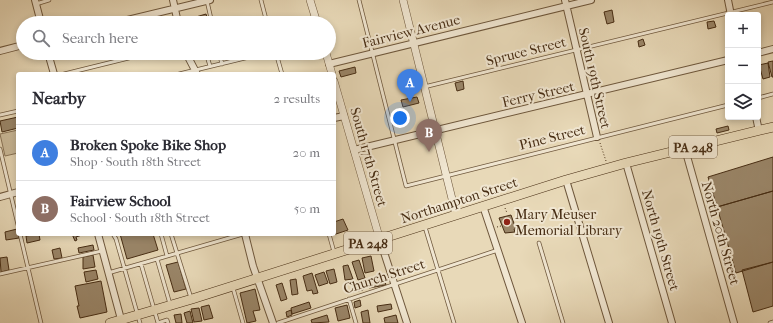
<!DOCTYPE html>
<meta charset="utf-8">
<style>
:root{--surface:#fff;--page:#f2f2f3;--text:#2b2b33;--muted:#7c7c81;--line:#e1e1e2;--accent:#2563eb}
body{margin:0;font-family:"IM FELL French Canon",serif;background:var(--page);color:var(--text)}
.controls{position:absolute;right:12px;top:12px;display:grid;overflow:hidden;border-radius:4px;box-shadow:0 2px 6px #0003}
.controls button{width:36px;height:36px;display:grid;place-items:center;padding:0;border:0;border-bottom:1px solid var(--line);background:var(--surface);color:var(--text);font:20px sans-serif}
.you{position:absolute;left:400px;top:118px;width:14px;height:14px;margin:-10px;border:3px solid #fff;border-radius:50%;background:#1a73e8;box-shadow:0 0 0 6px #1a73e833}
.badge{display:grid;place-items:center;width:26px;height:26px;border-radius:50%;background:var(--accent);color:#fff;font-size:13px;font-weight:700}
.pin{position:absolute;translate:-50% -33px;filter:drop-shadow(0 1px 2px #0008)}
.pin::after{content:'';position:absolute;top:21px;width:14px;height:12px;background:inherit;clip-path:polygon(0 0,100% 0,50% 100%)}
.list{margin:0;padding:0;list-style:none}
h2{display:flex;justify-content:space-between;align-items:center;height:52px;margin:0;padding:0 16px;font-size:17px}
h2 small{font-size:13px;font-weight:400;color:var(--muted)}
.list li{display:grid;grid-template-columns:26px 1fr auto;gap:12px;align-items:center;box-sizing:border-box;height:56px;padding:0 16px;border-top:1px solid var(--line)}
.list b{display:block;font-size:15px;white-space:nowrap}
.list p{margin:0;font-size:13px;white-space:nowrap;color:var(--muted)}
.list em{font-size:13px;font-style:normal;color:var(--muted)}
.icon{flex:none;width:22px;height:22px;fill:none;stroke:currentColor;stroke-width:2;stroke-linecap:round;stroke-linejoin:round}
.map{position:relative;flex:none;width:773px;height:323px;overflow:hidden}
.search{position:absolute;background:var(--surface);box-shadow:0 2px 6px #0003;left:16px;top:16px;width:320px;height:44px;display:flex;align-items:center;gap:10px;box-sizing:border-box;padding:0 14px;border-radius:22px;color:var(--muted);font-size:15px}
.panel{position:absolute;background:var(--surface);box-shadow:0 2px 6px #0003;left:16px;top:72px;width:320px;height:164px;border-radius:4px}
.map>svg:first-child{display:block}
</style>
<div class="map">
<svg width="773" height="323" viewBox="0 0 773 323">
<rect width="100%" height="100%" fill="#e8d9b8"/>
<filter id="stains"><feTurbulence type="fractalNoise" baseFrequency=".005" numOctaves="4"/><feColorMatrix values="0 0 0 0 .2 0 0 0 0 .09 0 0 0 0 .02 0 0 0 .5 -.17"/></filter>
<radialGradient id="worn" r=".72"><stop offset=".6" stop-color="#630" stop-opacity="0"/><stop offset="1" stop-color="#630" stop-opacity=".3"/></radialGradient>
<path fill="#ccbc9c" stroke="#897458" d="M18 130V153L5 156 0 134Z"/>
<path fill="#9a8669" stroke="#462c13" d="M612 10 614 22 607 24 604 12Z
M206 14 209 23H190L189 19Z
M714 21 716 27 708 29 707 22Z
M643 39 645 45 639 47 638 41Z
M773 61V77H772L768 62Z
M768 63 770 77 763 79 759 65Z
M355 67 356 73 341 77 339 71Z
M463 81 464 89 457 91 455 83Z
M417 97 419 103 403 107 401 100Z
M18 117V128L2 132 0 121Z
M728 126 729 130 717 133 716 129Z
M773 157V191L717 207 708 177Z
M773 191V262L736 273 717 207Z
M511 215 516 229H514L515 232 505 233 499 218Z
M343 219 348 230 333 235 334 222Z
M17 229 19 238 6 240 5 232Z
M39 234 40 240 27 243 26 236Z
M72 234H85L76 237 77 240 75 241Z
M120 234H153L158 250 127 259Z
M93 245 94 250 79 253 78 248Z
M60 248 62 258 54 259 52 250Z
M93 255 95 267 83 269V257Z
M371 256 374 271 365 273 362 258Z
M7 257 9 270 1 272 0 258Z
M359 260 365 278 358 280 352 262Z
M178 262 186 289 174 292 166 265Z
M773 262V306L753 312 742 270Z
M348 265 353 279 345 280 343 266Z
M334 269 337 282 330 284 326 271Z
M96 270 98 279 86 282 84 272Z
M324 272 328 283 319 286 315 275Z
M312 273 318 293 313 294 312 290 307 291 303 276Z
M373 278 374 281 384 278 386 285 369 288 366 280Z
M296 279 298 294 292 295 290 280Z
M101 281 107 312 80 318 77 306H79L75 286Z
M282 283 287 299 281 301 276 285Z
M362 285 363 290 353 292 352 287Z
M255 289 260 310 253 311 256 321 247 323 240 293Z
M360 300 361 306 355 308 354 302Z
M309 302 311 308 292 314 291 308Z
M391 304 392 309 378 312 377 306Z
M209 305 213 318 204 320 201 307Z
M347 305 350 318 338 321 335 308Z
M199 308 202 321 194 322 191 309Z
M291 310 292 315 287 317 286 312Z
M368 310 370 323H363L361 312Z
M190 311 193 323H187L184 313Z
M181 314 182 323H176L174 315Z
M327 315 329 322 312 323 311 320Z
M396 315 398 323H385L384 318Z"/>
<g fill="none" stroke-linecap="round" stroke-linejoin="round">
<g stroke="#6e573c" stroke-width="4.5">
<path id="service" d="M261 0 267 23
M359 0 406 186 728 105
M207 1 212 23
M36 4 49 0
M206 53 210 66
M219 53 222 64
M276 53 282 74
M64 74 149 53
M179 74 266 53
M424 87 773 2
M758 98 773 94
M0 115 18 111
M0 149 18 225
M425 227 454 323
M20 234 41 323
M113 234 116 239 140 323
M161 234 167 256
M171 234 191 298
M329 234 334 252
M539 243 563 323
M157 259 243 234
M141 264 158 323
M108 273 157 259 170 304
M0 274 102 251
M233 288 243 323
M349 299 356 323
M158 323 167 320 168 323
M278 323 498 250
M770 323 773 322"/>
</g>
<g stroke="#6e573c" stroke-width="8">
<path id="minor" d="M35 0 41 23
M173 0 178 23
M565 0 597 137
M728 0 731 15
M115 23 210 0
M0 51 23 45
M48 53 54 74
M186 53 197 74
M758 53 773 49
M329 64 591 0
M756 117 759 131
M334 118 344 116
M685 149 734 323
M354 150 728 60
M626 163 672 323
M566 180 609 323
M0 197 18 192
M483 206 522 323
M98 234 122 323
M245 234 253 266 273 323
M380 240 407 323"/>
</g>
<g stroke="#6e573c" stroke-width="8">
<path id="tertiary" d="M310 0 317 23
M403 0 456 215
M326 53 332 74
M334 81 380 240"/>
</g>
<g stroke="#462c13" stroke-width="10">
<path id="primary" d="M110 323 192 299 566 180 626 163 773 127"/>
</g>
<path stroke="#462c13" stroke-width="1" stroke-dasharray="1 2" stroke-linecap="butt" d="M600 143 606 161
M505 208 507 213
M497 227 501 226"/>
<use href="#service" stroke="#f0e6d1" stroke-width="3"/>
<use href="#minor" stroke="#f0e6d1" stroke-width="6"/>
<use href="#tertiary" stroke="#f0e6d1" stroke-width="7"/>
<use href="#primary" stroke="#e8d9b8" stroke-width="9"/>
</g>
<circle fill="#8f2418" stroke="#f0e6d1" stroke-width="1.5" cx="507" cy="222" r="4"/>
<g text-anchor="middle" stroke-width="4" stroke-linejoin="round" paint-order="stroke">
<g fill="#f0e6d1" stroke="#79644c" stroke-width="1">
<rect x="669" y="136" width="48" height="22" rx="3"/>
<rect x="344" y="232" width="48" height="22" rx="3"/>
</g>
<g font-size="13" font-weight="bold" fill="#462c13">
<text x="693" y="152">PA 248</text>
<text x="368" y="248">PA 248</text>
</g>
<g font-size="14" fill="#462c13" stroke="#f0e6d1">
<text transform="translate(411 31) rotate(-14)" y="5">Fairview Avenue</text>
<text transform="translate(526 51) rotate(-14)" y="5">Spruce Street</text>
<text transform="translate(595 78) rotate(77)" y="5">South 19th Street</text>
<text transform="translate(538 94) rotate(-13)" y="5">Ferry Street</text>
<text transform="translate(552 137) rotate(-14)" y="5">Pine Street</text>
<text transform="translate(369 157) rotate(74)" y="5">South 17th Street</text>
<text transform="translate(459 200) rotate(-18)" y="5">Northampton Street</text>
<text transform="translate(721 233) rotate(74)" y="5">North 20th Street</text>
<text transform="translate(661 240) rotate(74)" y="5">North 19th Street</text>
<text transform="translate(384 276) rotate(-18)" y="5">Church Street</text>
</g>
<g font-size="14" fill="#462c13" stroke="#f0e6d1" text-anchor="start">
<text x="515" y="219">Mary Meuser<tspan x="515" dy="16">Memorial Library</tspan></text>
</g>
</g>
<rect width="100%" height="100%" filter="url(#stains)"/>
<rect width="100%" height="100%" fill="url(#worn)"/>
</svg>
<div class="controls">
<button>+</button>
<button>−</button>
<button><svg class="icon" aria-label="layers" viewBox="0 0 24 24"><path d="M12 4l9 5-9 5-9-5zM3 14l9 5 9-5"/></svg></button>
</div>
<div class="you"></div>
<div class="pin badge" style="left:410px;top:102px;background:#3f7fe0">A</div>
<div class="pin badge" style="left:429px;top:152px;background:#8d6e63">B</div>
<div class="search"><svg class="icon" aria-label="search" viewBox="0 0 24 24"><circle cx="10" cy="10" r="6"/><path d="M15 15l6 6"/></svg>Search here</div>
<section class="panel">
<h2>Nearby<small>2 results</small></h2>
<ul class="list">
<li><span class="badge" style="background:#3f7fe0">A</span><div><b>Broken Spoke Bike Shop</b><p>Shop · South 18th Street</p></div><em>20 m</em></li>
<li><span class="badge" style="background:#8d6e63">B</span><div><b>Fairview School</b><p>School · South 18th Street</p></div><em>50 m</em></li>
</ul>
</section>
</div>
